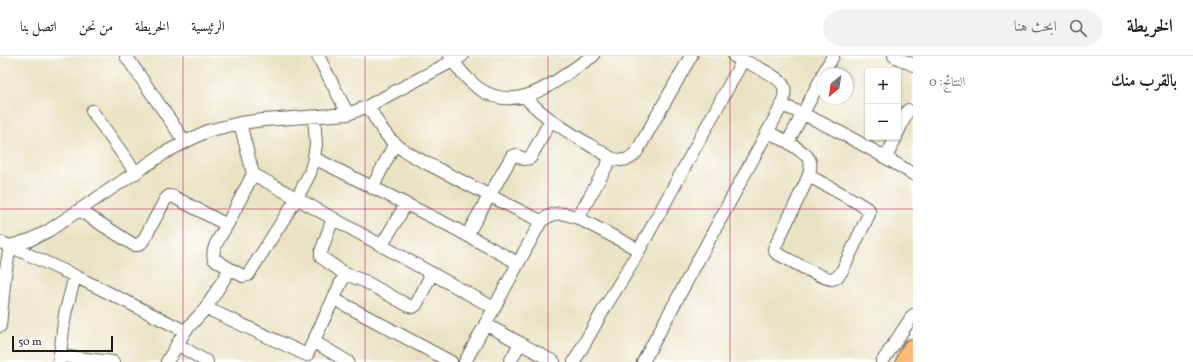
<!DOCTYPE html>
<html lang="ar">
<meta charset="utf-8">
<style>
:root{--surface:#fff;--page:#f2f2f2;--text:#202124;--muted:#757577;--line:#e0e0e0}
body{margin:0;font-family:Vollkorn,Amiri,serif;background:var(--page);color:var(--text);direction:rtl}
.controls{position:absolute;right:12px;top:12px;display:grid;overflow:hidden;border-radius:4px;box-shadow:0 1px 3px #0004}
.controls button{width:36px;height:36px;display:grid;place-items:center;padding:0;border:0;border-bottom:1px solid var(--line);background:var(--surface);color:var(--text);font:20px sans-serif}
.compass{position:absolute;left:817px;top:12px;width:36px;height:36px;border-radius:50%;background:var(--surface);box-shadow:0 1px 3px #0004;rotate:210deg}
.scale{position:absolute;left:12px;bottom:10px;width:101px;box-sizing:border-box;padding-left:4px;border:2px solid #1c1c1c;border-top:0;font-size:11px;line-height:14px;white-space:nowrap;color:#1c1c1c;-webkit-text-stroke:3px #fff;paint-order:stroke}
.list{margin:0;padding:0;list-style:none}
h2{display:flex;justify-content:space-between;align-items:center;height:52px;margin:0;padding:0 16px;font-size:17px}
h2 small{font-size:13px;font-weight:400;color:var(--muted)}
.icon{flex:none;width:22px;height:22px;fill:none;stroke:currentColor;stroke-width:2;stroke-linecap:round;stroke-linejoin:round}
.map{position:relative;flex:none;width:913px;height:306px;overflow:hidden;direction:ltr}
header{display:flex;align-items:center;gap:24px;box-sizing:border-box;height:56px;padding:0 20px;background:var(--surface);border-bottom:1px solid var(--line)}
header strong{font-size:19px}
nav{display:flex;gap:22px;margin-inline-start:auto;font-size:14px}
.search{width:280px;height:36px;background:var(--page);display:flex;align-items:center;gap:10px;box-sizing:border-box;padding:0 14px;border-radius:22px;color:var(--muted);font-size:15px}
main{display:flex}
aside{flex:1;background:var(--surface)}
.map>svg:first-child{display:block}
</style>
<header>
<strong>الخريطة</strong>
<div class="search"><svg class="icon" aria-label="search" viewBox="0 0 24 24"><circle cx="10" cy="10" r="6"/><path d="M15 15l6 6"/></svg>ابحث هنا</div>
<nav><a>الرئيسية</a><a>الخريطة</a><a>من نحن</a><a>اتصل بنا</a></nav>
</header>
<main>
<aside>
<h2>بالقرب منك<small>النتائج: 0</small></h2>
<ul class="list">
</ul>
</aside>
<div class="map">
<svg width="913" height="306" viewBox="0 0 913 306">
<rect width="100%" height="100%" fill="#fff"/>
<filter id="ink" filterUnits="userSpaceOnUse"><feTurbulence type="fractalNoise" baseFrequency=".025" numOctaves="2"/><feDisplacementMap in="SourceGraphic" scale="8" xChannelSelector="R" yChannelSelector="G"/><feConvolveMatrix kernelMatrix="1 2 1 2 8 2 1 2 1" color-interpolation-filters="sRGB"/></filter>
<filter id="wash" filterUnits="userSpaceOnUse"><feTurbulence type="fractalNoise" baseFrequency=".012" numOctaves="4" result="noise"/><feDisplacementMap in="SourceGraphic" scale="16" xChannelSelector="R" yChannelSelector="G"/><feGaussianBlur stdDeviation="0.9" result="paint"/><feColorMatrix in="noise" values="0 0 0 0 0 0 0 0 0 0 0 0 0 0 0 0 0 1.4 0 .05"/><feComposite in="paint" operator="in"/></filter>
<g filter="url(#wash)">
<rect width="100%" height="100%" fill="#eae3c3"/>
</g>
<g filter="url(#ink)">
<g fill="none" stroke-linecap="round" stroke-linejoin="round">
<g stroke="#646256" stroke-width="14">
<path id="street" d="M126 0 185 86
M318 0 348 58
M450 0C457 12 467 23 478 32 520 61 558 22 593 0
M894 0 913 9
M823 18 833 0
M525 41C549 67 581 83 611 102 622 106 630 105 637 95L691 0
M782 49C826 67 872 93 913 118
M368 50C375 62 381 74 390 83 404 97 423 105 440 114 473 131 507 149 541 165
M92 55 136 117
M768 76 788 86 823 19
M898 76 908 54
M788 86C807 100 817 101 806 126L774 193 776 197 780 199C790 204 822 223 832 223 838 222 840 218 843 213L869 158V154L855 145 809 120
M314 102 452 171 518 207
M886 102 896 81
M253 118 494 252
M372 132 395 87
M79 154 134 189H138L143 185 165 144 169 140 174 141 227 169 253 118 240 67
M578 162 639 194
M467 179 512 100 516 99 524 103 530 102 551 64
M0 186 10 190 30 184 48 175 166 96 207 75 240 67 264 64 348 58 368 50 462 0
M382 189 406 148
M230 213 243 220 248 219 297 142 310 117 314 102 316 88 314 61
M0 218 5 219 10 190 75 220 65 258 59 306
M345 218 364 225 409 250 413 251 416 249 432 217
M75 220 185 275 206 252 230 213 214 203C210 193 222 178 227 169
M334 243 451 306
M206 252 307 299 345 218 321 201V196L333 162
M485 268 520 287 510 306
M0 270 5 219
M313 285 348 306
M520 287 554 306
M177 288 207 306
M60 300 113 306
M167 306 185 275
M465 306 541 165C555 155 562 156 578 162L611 102
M574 306 605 251 631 209 743 4
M643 306 782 49C783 44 786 37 784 31 781 20 745 6 734 0
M882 306 913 259"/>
</g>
<g stroke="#646256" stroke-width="24">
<path id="highway" d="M907 306 913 294"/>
</g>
<use href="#street" stroke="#fff" stroke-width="12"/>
<use href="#highway" stroke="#ffbb71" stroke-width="22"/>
</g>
</g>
<path fill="none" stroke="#c2185b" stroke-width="1" stroke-opacity="0.55" d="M183 0V306M365 0V306M548 0V306M730 0V306M0 153H913"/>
</svg>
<div class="controls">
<button>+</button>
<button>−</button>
</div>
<svg class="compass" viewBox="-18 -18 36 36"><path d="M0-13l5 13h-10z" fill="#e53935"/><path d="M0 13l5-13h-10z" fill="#757577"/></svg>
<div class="scale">50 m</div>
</div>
</main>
